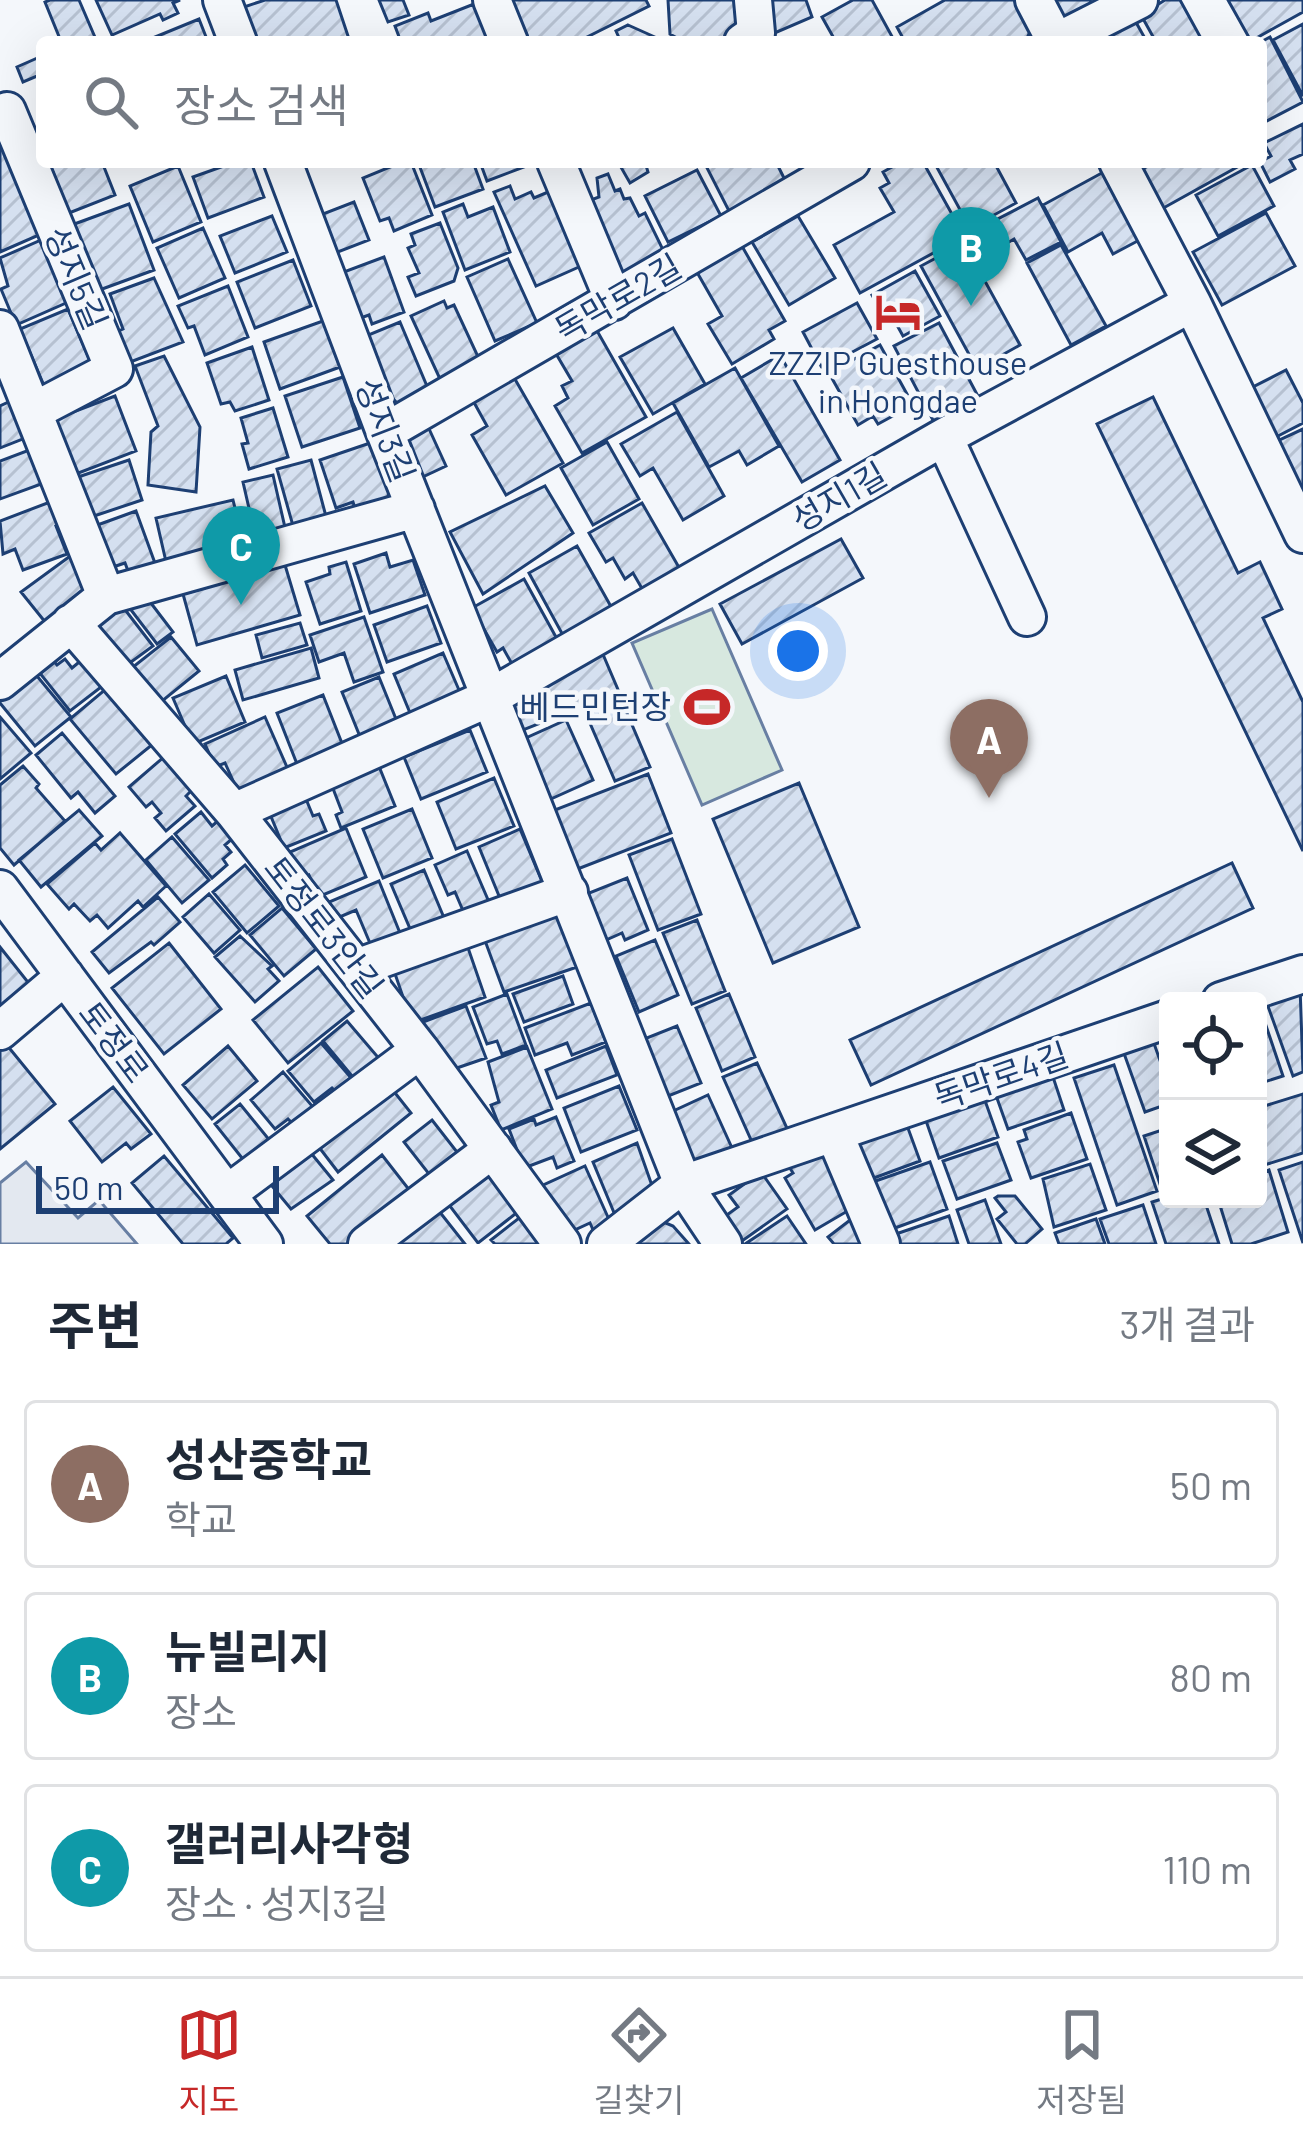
<!DOCTYPE html>
<html lang="ko">
<meta charset="utf-8">
<style>
:root{--surface:#fff;--page:#f2f2f3;--text:#1f2937;--muted:#747a83;--line:#e0e1e3;--accent:#c62828}
body{margin:0;font-family:Barlow,"Noto Sans KR",sans-serif;background:var(--page);color:var(--text)}
.controls{position:absolute;right:36px;bottom:36px;display:grid;overflow:hidden;border-radius:12px;box-shadow:0 12px 48px #0002}
.controls button{width:108px;height:108px;display:grid;place-items:center;padding:0;border:0;border-bottom:3px solid var(--line);background:var(--surface);color:var(--text);font:60px sans-serif}
.scale{position:absolute;left:36px;bottom:30px;width:243px;box-sizing:border-box;padding-left:12px;border:6px solid #1d3f73;border-top:0;font-size:33px;line-height:42px;white-space:nowrap;color:#1d3f73;-webkit-text-stroke:9px #f4f7fb;paint-order:stroke}
.you{position:absolute;left:798px;top:651px;width:42px;height:42px;margin:-30px;border:9px solid #fff;border-radius:50%;background:#1a73e8;box-shadow:0 0 0 18px #1a73e833}
.badge{display:grid;place-items:center;width:78px;height:78px;border-radius:50%;background:var(--accent);color:#fff;font-size:39px;font-weight:700}
.pin{position:absolute;translate:-50% -99px;filter:drop-shadow(0 3px 6px #0008)}
.pin::after{content:'';position:absolute;top:63px;width:42px;height:36px;background:inherit;clip-path:polygon(0 0,100% 0,50% 100%)}
.list{margin:0;padding:0;list-style:none}
h2{display:flex;justify-content:space-between;align-items:center;height:156px;margin:0;padding:0 48px;font-size:51px}
h2 small{font-size:39px;font-weight:400;color:var(--muted)}
.list li{display:grid;grid-template-columns:78px 1fr auto;gap:36px;align-items:center;box-sizing:border-box;height:168px;margin:0 24px 24px;padding:0 24px;border:3px solid var(--line);border-radius:12px}
.list b{display:block;font-size:45px;white-space:nowrap}
.list p{margin:0;font-size:39px;white-space:nowrap;color:var(--muted)}
.list em{font-size:39px;font-style:normal;color:var(--muted)}
.icon{flex:none;width:66px;height:66px;fill:none;stroke:currentColor;stroke-width:2;stroke-linecap:round;stroke-linejoin:round}
.map{position:relative;flex:none;width:1303px;height:1244px;overflow:hidden}
.search{position:absolute;background:var(--surface);box-shadow:0 12px 48px #0002;left:36px;right:36px;top:36px;height:132px;display:flex;align-items:center;gap:30px;box-sizing:border-box;padding:0 42px;border-radius:12px;color:var(--muted);font-size:45px}
.sheet{height:732px;background:var(--surface)}
nav{display:flex;justify-content:space-around;align-items:center;box-sizing:border-box;height:168px;border-top:3px solid var(--line);background:var(--surface);font-size:33px;color:var(--muted)}
nav a{display:grid;justify-items:center;gap:6px}
nav .on{color:var(--accent)}
.map>svg:first-child{display:block}
</style>
<div class="map">
<svg width="1303" height="1244" viewBox="0 0 1303 1244">
<defs>
<pattern id="building-hatch" width="6" height="6" patternUnits="userSpaceOnUse" patternTransform="scale(3)"><rect width="6" height="6" fill="#d5e0f0"/><path d="M-1 1l2-2M0 6l6-6M5 7l2-2" fill="none" stroke="#b6c1d1"/></pattern>
</defs>
<rect width="100%" height="100%" fill="#f4f7fb"/>
<path fill="#d7e8df" stroke="#687fa3" stroke-width="3" d="M712 609 782 770 702 805 632 643Z"/>
<path fill="#e3e8f0" stroke="#687fa3" stroke-width="3" d="M26 1162 78 1218 99 1200 137 1244H0V1183Z"/>
<path fill="url(#building-hatch)" stroke="#1d3f73" stroke-width="3" d="M50 0H79L97 42H53L60 39 45 2Z
M96 0H180L173 3 178 13 163 20 160 14 112 35Z
M265 0H336L350 42H256L244 7Z
M379 0H403L409 15 388 22Z
M511 0H646L649 6 577 42H530Z
M668 0H736L737 29 722 42H684L670 34Z
M771 0H806L812 17 770 35 760 12Z
M853 0H872L895 42H836L822 17Z
M945 0H1025L1036 20 1025 42H905L897 27Z
M1054 0H1090L1095 10 1080 18 1063 16Z
M1165 0H1180L1203 42H1156L1141 15Z
M1228 0H1303V12L1251 41Z
M474 4 489 42H401L395 26 428 13 431 21Z
M1133 17 1147 42H1092Z
M199 19 208 42H143Z
M1303 24V96L1273 40Z
M628 25 666 42H621L616 31Z
M1270 37 1303 102 1261 124V42Z
M42 56V74L23 82 17 67Z
M1303 124V154L1290 160 1295 169 1270 182 1260 162 1271 156 1264 143Z
M0 141 39 235 0 252Z
M49 162H102L115 195 69 213Z
M235 162H251L264 197 208 218 193 177Z
M402 162H411L432 215 394 231 389 218 380 221 363 178Z
M418 162H473L483 189 435 207Z
M480 162H537L487 181Z
M618 162H645L648 172 630 183Z
M709 162H776L785 180 730 213 705 164Z
M901 162H923L958 225 953 228 959 239 860 293 834 245 894 212 880 188 889 183 883 172Z
M934 162H994L1016 203 970 228Z
M1154 162H1236L1239 166 1158 211 1138 172Z
M1252 165 1274 206 1218 236 1196 195Z
M178 166 201 222 153 242 130 186Z
M1111 168 1147 236 1113 254 1102 233 1068 252 1043 205Z
M697 170 721 216 668 242 645 196Z
M608 174 615 191 620 189 624 199 630 198 639 216 645 213 666 256 626 275 611 274 583 203 599 197 597 178Z
M510 186 515 199 531 192 534 198 548 192 581 266 536 286 494 192Z
M1038 198 1061 242 1026 260 1014 239 1004 245 992 222Z
M354 202 369 240 330 255 315 217Z
M129 204 154 270 94 292 69 226Z
M463 204 468 217 493 207 510 252 465 270 443 212Z
M1266 213 1295 266 1222 305 1193 252Z
M272 216 287 252 235 273 220 236Z
M798 216 835 278 789 305 752 242Z
M440 223 458 268 454 281 416 296 408 277 419 273 408 248 415 245 411 234Z
M203 228 225 278 179 298 157 248Z
M48 237 75 299 16 325 1 289 8 286 0 258Z
M739 241 785 321 769 330 774 339 732 364 708 324 722 316 694 267Z
M964 243 1020 345 977 369 921 266Z
M1061 245 1106 326 1071 345 1027 263Z
M384 257 404 312 372 324 369 315 355 320 333 276Z
M508 259 537 323 495 341 467 277Z
M293 260 311 306 255 328 237 282Z
M915 271 940 316 903 336 893 318 887 322 872 295Z
M154 278 183 342 125 364 114 333 123 329 110 294Z
M228 286 248 337 205 355 194 326 188 328 178 306Z
M444 301 447 308 454 305 480 361 440 379 411 316Z
M857 303 877 339 822 368 803 332Z
M68 309 93 368 45 388 20 329Z
M323 321 340 367 280 389 264 342Z
M400 322 429 391 398 404 381 386 361 338Z
M939 323 980 400 935 424 894 346Z
M673 328 705 384 653 414 620 357Z
M596 329 646 417 582 453 555 406 568 398 562 386 572 381 555 352Z
M880 345 913 405 878 424 873 416 858 425 829 373Z
M252 347 269 400 235 411 230 402 221 404 207 363Z
M780 355 840 460 802 482 741 378Z
M164 356 200 427 196 492 148 485 151 432 158 426 135 366Z
M735 368 779 446 747 465 739 451 709 467 673 403Z
M1286 370 1303 403V423L1276 437 1251 388Z
M512 374 563 463 506 495 472 435 487 426 471 397Z
M343 377 360 428 302 447 285 396Z
M115 396 136 451 68 477 47 422Z
M1153 397 1238 573 1260 562 1282 609 1263 618 1303 702V851L1097 424Z
M13 400 28 437 0 448V406Z
M273 408 288 457 249 469 242 444 248 443 241 418Z
M677 412 724 496 683 520 653 468 640 476 621 444Z
M425 420 446 466 414 481 402 456 408 428Z
M1303 429V492L1296 495 1271 444Z
M376 441 391 486 385 506 357 515 353 502 336 508 320 460Z
M607 442 639 499 593 525 561 468Z
M40 446 52 480 0 499V461Z
M129 460 142 500 88 518 75 478Z
M311 460 328 524 295 533 277 469Z
M273 475 286 532 256 539 243 482Z
M545 486 573 533 483 594 450 532Z
M58 499 67 523 56 526 67 554 23 570 15 549 3 554 0 521Z
M233 500 245 548 167 566 156 518Z
M642 503 681 571 644 592 633 573 625 579 613 558 606 562 589 533Z
M136 511 156 566 130 576 125 563 107 569 92 527Z
M841 539 863 578 742 644 720 604Z
M577 546 614 612 565 639 529 573Z
M386 553 390 567 413 560 425 595 370 613 354 564Z
M73 554 87 596 50 628 21 592Z
M346 562 361 611 320 624 306 582 330 574 329 567Z
M285 565 300 615 197 645 183 594Z
M524 579 562 648 517 673 503 648 497 652 472 608Z
M144 594 173 632 157 644 128 606Z
M116 598 153 646 127 665 90 619Z
M427 606 441 643 387 662 374 625Z
M364 617 383 672 354 682 344 653 319 662 310 635Z
M300 623 307 645 262 658 256 635Z
M171 637 199 671 161 702 133 667Z
M599 645 619 692 513 734 508 692Z
M311 648 319 678 243 700 235 670Z
M45 651 57 665 65 659 72 668 84 658 105 684 70 711 31 662Z
M443 653 465 704 415 725 394 674Z
M27 664 71 717 35 746 0 703V686Z
M226 676 245 722 186 747 179 729 185 726 173 698Z
M379 677 400 729 363 744 342 692Z
M107 688 153 744 116 774 70 719Z
M323 695 343 746 297 764 277 713Z
M621 699 650 767 615 781 586 714Z
M0 717 31 753 0 779Z
M265 717 290 774 240 796 225 763 215 767 205 744Z
M566 720 593 780 544 802 517 742Z
M470 730 487 772 421 799 404 757Z
M62 733 115 796 95 813 78 792 71 798 36 755Z
M165 756 193 789 186 796 195 806 166 831 155 818 161 813 152 802 146 807 129 787Z
M376 759 395 806 341 828 336 815 342 812 329 778Z
M23 766 39 784 36 788 65 821 14 865 0 848V785Z
M648 774 671 833 575 870 552 811Z
M494 778 514 826 456 849 437 802Z
M799 783 859 927 773 963 713 819Z
M301 787 313 816 319 814 326 831 284 848 265 802Z
M412 809 432 858 383 878 363 829Z
M79 810 102 836 41 887 19 860Z
M201 812 212 826 219 820 233 838 225 845 231 852 223 859 227 865 212 878 175 834Z
M346 828 366 877 318 897 309 875 301 879 290 852Z
M520 829 546 891 504 908 479 847Z
M120 833 166 886 143 907 138 901 108 928 97 915 90 921 74 904 69 909 47 884 95 843 101 850Z
M172 837 209 880 182 903 146 860Z
M672 839 701 914 658 930 629 855Z
M467 851 492 909 467 920 455 892 448 895 435 865Z
M1232 863 1253 908 871 1085 850 1040Z
M245 865 279 906 247 933 213 892Z
M424 870 447 925 414 938 391 884Z
M627 878 648 930 625 940 622 933 606 940 601 928 594 931 579 897Z
M379 881 404 943 375 955 356 910 335 919 329 902Z
M209 894 240 930 214 953 183 917Z
M158 897 180 922 154 945 151 942 109 973 92 952Z
M282 908 316 949 284 976 250 935Z
M557 912 577 967 504 992 484 938Z
M697 920 725 991 692 1004 663 933Z
M240 936 272 966 268 969 279 981 255 1002 215 957Z
M655 940 678 995 639 1012 616 956Z
M466 942 485 997 412 1023 393 968Z
M169 943 221 1009 164 1054 112 988Z
M0 947 31 986 0 1011Z
M318 967 353 1011 288 1063 253 1020Z
M563 976 573 1004 524 1022 513 994Z
M1300 986 1303 1072 1293 1076 1265 998Z
M507 994 526 1045 502 1054 497 1041 487 1044 473 1007Z
M729 994 755 1057 722 1071 696 1008Z
M1258 1002 1283 1076 1258 1084Z
M591 1003 606 1042 572 1055 567 1043 535 1055 525 1028Z
M466 1006 486 1058 451 1070 444 1052 435 1055 423 1022Z
M347 1021 382 1062 357 1082 323 1041Z
M677 1026 701 1083 663 1098 639 1041Z
M1151 1035 1168 1083V1104L1145 1112 1121 1045Z
M321 1043 352 1079 336 1092 332 1088 314 1102 288 1071Z
M6 1044 55 1104 0 1149V1049Z
M228 1046 257 1081 212 1119 183 1085Z
M606 1046 617 1075 557 1098 546 1070Z
M527 1047 552 1109 501 1130 491 1105 499 1102 488 1062Z
M757 1063 791 1137 756 1151 723 1077Z
M1114 1065 1157 1191 1117 1205 1074 1078Z
M1050 1068 1064 1110 1008 1129 993 1087Z
M283 1072 313 1107 293 1124 288 1119 275 1129 251 1100Z
M388 1084 411 1113 338 1172 315 1142Z
M619 1086 637 1130 581 1152 564 1108Z
M113 1087 151 1134 131 1149 126 1143 102 1162 70 1121Z
M1303 1094V1153L1258 1167V1108Z
M708 1095 732 1148 693 1166 669 1113Z
M983 1095 998 1137 939 1158 924 1115Z
M240 1104 271 1142 246 1163 215 1124Z
M1071 1113 1087 1159 1031 1178 1018 1142 1027 1139 1024 1130Z
M556 1117 574 1161 557 1168 553 1157 524 1168 509 1129 534 1119 536 1125Z
M432 1120 464 1161 436 1183 404 1142Z
M905 1120 920 1161 863 1182 847 1140Z
M1168 1128V1188L1162 1190 1144 1136Z
M637 1143 656 1197 615 1215 593 1162Z
M997 1143 1011 1180 957 1199 943 1161Z
M822 1146 856 1206 815 1230 785 1178 793 1173 788 1165Z
M306 1147 333 1180 291 1209 267 1180Z
M382 1155 414 1196 355 1244H330L307 1216Z
M164 1156 233 1238 226 1244H183L132 1183Z
M930 1162 947 1209 884 1232 867 1184Z
M1303 1162V1243L1279 1170Z
M1090 1164 1106 1210 1054 1227 1043 1179Z
M585 1166 611 1224 594 1232 590 1223 568 1233 539 1187Z
M1269 1170 1288 1232 1251 1244H1232L1218 1199H1258V1174Z
M484 1172 488 1176 491 1174 519 1211 478 1243 443 1197Z
M761 1172 787 1209 742 1241 724 1217 738 1207 729 1195Z
M998 1196H1015L1042 1229 1025 1244H1017L997 1219 1006 1212 995 1198Z
M1168 1197 1204 1199 1219 1244H1166L1152 1202Z
M985 1200 1001 1244H969L957 1210Z
M1143 1205 1156 1244H1109L1100 1219Z
M435 1206 465 1244H397Z
M858 1214 877 1244H834L828 1237Z
M523 1215 546 1244H495L491 1240Z
M649 1216 673 1226 689 1244H635L627 1234Z
M787 1216 806 1244H745Z
M949 1216 958 1244H893L890 1236Z
M1096 1219 1105 1244H1059L1055 1233Z"/>
<g fill="none" stroke-linecap="round" stroke-linejoin="round">
<g stroke="#1d3f73" stroke-width="42">
<path id="minor" d="M222 0 238 42
M492 0 509 42
M1034 0 1056 42 1139 0
M743 42 756 33 753 0
M0 114 7 111 114 369 34 411
M283 162 385 432 683 1184 723 1244
M556 162 614 301
M1118 162 1192 303 1303 534
M0 329 106 596
M385 432 851 162
M944 437 1027 617
M71 623 234 812 420 1050 562 1244
M0 681 106 596 416 509
M234 812 489 698 944 437 1192 303
M0 889 264 1244
M356 968 569 892
M1221 1001 1303 974
M0 1031 65 976
M834 1133 881 1244
M227 1194 420 1050
M367 1244 493 1149
M606 1244 683 1184 1168 1019"/>
</g>
<use href="#minor" stroke="#f4f7fb" stroke-width="36"/>
</g>
<defs>
<g id="hotel-bare" transform="scale(3.6)"><path d="M-6-4.5h1.5V1H6V5H4.5V3h-9V5H-6ZM-4 0a1.8 1.8 0 1 1 3.6 0ZM.5 0V-2.5h3Q6-2.5 6 0Z" fill="#c62828" stroke="#f4f7fb" stroke-width="2.5" paint-order="stroke"/></g>
<g id="stadium-bare" transform="scale(3.6)"><path d="M0-5a6.5 5 0 1 0 0 10a6.5 5 0 1 0 0-10ZM-3.5-1.8h7v3.6h-7Z" fill="#c62828" stroke="#f4f7fb" stroke-width="2.5" paint-order="stroke"/></g>
</defs>
<g fill-rule="evenodd">
<use href="#hotel-bare" x="898" y="312"/>
<use href="#stadium-bare" x="707" y="707"/>
</g>
<g text-anchor="middle" stroke-width="9" stroke-linejoin="round" paint-order="stroke">
<g font-size="33" fill="#1d3f73" stroke="#f4f7fb">
<text transform="translate(76 278) rotate(67)" y="12">성지5길</text>
<text transform="translate(618 298) rotate(-30)" y="12">독막로2길</text>
<text transform="translate(385 430) rotate(69)" y="12">성지3길</text>
<text transform="translate(839 497) rotate(-30)" y="12">성지1길</text>
<text transform="translate(324 927) rotate(52)" y="12">토정로3안길</text>
<text transform="translate(114 1042) rotate(53)" y="12">토정로</text>
<text transform="translate(1001 1076) rotate(-19)" y="12">독막로4길</text>
</g>
<g font-size="33" fill="#1d3f73" stroke="#f4f7fb">
<text x="898" y="375">ZZZIP Guesthouse<tspan x="898" dy="38">in Hongdae</tspan></text>
<text x="671" y="719" text-anchor="end">베드민턴장</text>
</g>
</g>
</svg>
<div class="controls">
<button><svg class="icon" aria-label="locate" viewBox="0 0 24 24"><circle cx="12" cy="12" r="6"/><path d="M12 2v4M12 18v4M2 12h4M18 12h4"/></svg></button>
<button><svg class="icon" aria-label="layers" viewBox="0 0 24 24"><path d="M12 4l9 5-9 5-9-5zM3 14l9 5 9-5"/></svg></button>
</div>
<div class="scale">50 m</div>
<div class="you"></div>
<div class="pin badge" style="left:989px;top:798px;background:#8d6e63">A</div>
<div class="pin badge" style="left:971px;top:306px;background:#0f9aa8">B</div>
<div class="pin badge" style="left:241px;top:605px;background:#0f9aa8">C</div>
<div class="search"><svg class="icon" aria-label="search" viewBox="0 0 24 24"><circle cx="10" cy="10" r="6"/><path d="M15 15l6 6"/></svg>장소 검색</div>
</div>
<section class="sheet">
<h2>주변<small>3개 결과</small></h2>
<ul class="list">
<li><span class="badge" style="background:#8d6e63">A</span><div><b>성산중학교</b><p>학교</p></div><em>50 m</em></li>
<li><span class="badge" style="background:#0f9aa8">B</span><div><b>뉴빌리지</b><p>장소</p></div><em>80 m</em></li>
<li><span class="badge" style="background:#0f9aa8">C</span><div><b>갤러리사각형</b><p>장소 · 성지3길</p></div><em>110 m</em></li>
</ul>
</section>
<nav>
<a class="on"><svg class="icon" aria-label="map" viewBox="0 0 24 24"><path d="M3 6l6-2 6 2 6-2v14l-6 2-6-2-6 2zM9 4v14M15 6v14"/></svg>지도</a>
<a><svg class="icon" aria-label="directions" viewBox="0 0 24 24"><path d="M12 3l9 9-9 9-9-9zM9 14v-3h6M13 9l2 2-2 2"/></svg>길찾기</a>
<a><svg class="icon" aria-label="saved" viewBox="0 0 24 24"><path d="M7 4h10v16l-5-4-5 4z"/></svg>저장됨</a>
</nav>
